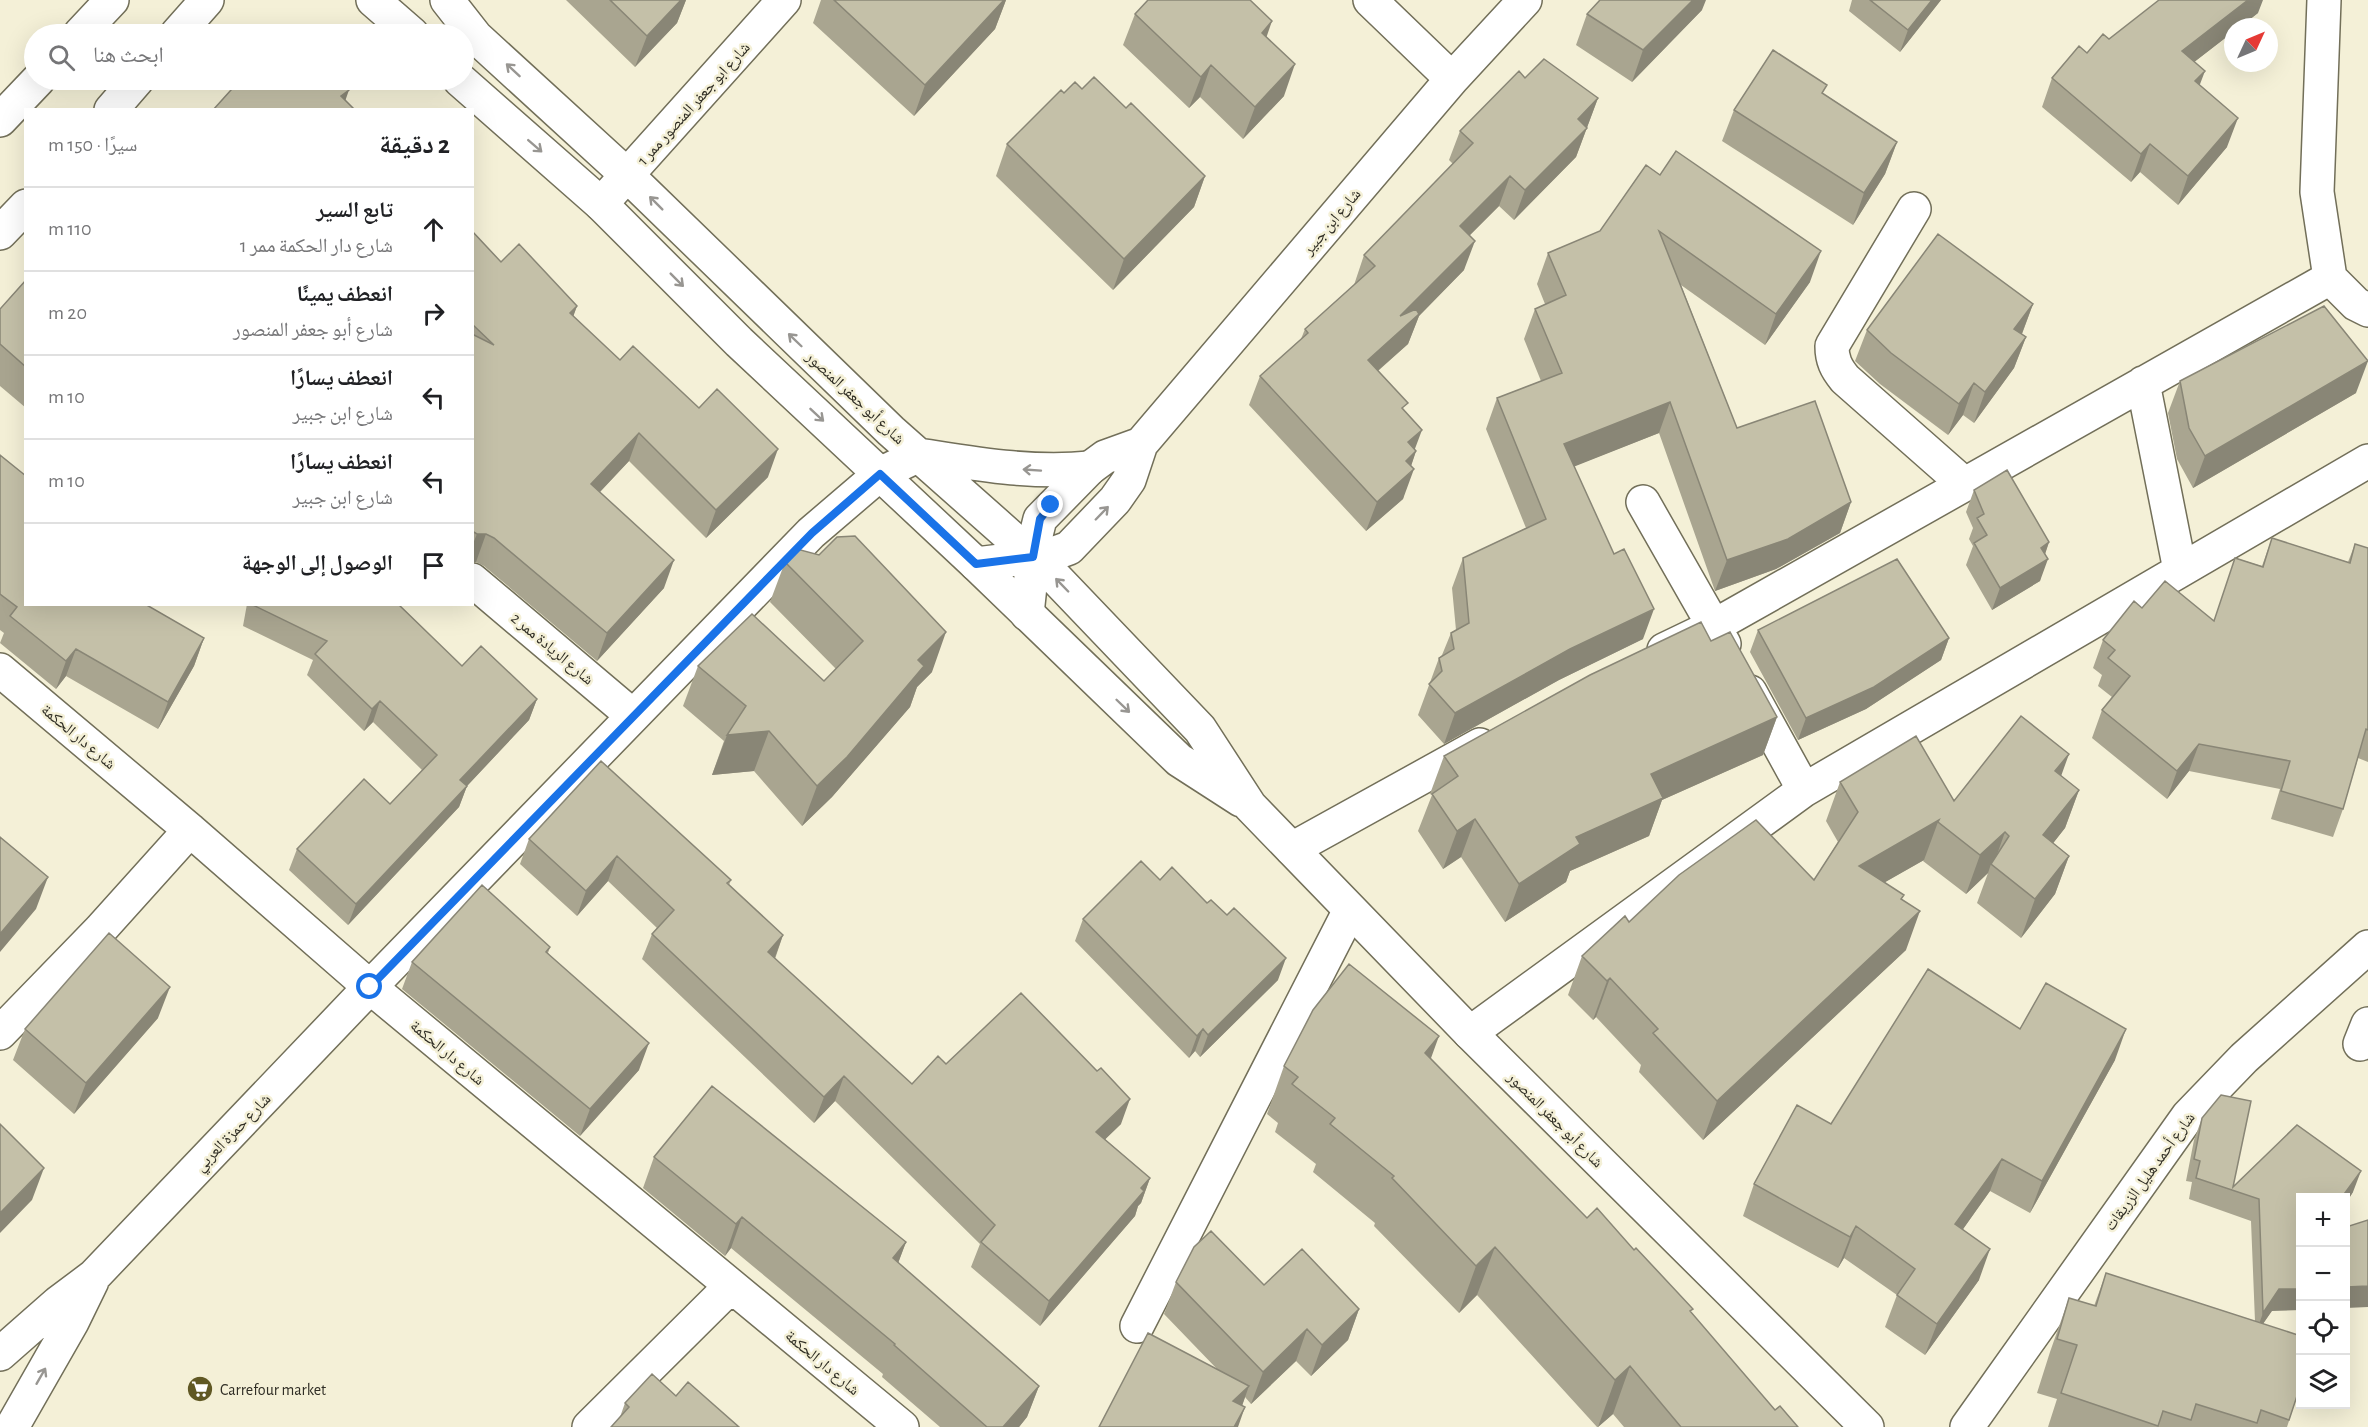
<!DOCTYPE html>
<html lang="ar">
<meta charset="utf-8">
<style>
:root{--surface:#fff;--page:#f6f6f6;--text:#202124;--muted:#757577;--line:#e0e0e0}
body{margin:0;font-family:"Alegreya Sans","Noto Naskh Arabic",sans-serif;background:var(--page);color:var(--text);direction:rtl}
.controls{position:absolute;right:18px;bottom:18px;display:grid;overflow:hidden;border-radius:0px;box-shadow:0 6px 24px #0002}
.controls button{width:54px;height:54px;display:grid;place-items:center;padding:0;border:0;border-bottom:2px solid var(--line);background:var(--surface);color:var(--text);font:30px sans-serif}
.compass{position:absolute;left:2224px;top:18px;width:54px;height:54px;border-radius:50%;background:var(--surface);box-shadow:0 6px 24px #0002;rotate:46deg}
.stop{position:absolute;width:18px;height:18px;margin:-14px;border:4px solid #1a73e8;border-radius:50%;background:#fff}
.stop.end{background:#1a73e8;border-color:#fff;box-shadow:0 2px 6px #0008}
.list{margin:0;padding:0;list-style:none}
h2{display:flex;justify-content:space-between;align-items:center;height:78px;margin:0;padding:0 24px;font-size:26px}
h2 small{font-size:20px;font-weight:400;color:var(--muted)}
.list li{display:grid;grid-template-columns:39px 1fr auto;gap:18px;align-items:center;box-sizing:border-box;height:84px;padding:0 24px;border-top:2px solid var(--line)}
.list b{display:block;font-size:22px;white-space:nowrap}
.list p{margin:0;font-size:20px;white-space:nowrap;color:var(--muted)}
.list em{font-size:20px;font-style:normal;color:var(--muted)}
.icon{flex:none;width:33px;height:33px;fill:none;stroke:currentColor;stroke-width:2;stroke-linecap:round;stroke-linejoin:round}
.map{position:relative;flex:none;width:2368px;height:1427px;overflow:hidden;direction:ltr}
.search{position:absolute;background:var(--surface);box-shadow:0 6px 24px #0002;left:24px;top:24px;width:450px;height:66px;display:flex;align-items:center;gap:15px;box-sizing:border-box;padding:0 21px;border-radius:33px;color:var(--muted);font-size:22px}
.panel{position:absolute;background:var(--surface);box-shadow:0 6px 24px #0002;left:24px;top:108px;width:450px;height:498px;border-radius:0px;direction:rtl}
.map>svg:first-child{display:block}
</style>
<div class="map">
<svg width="2368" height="1427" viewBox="0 0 2368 1427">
<rect width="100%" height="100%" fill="#f4f0d7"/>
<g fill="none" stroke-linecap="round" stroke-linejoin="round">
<g stroke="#726f59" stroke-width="36">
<path id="minor" d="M1370 0 1452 79
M2324 0 2317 192 2330 278 2356 304 2368 310
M601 204 784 0
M1914 209 1832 346C1832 360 1836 368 1845 379L1963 483
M2143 383 2180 570
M1643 502 1724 644
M976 564 1050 555 1069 548 1115 500 1129 480 1141 444 1452 79 1525 0
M472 580 633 716
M1027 614 1035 539 1040 519 1090 468 1105 457 1141 444
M1664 650 1714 626 2330 278
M0 670 190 830 370 987 902 1427
M1750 692 1804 790
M1292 849 1480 745
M0 1033 100 930 190 830
M1470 1033 1804 790 2368 461
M2360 1044 2368 1024
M1137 1326 1350 910
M0 1354 58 1303 94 1276 370 987 811 533 880 474 919 455
M12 1427 72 1322 92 1281
M589 1427 731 1286
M1967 1427 2188 1116 2244 1058 2368 947"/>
</g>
<g stroke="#726f59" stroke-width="36">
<path id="tertiary" d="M373 0 412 34
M447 0 476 37 628 176 891 431 1048 570 1200 729 1250 806 1470 1033 1867 1427
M460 80 601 204 739 342 976 564 1179 760 1241 800
M919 455C977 464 1032 474 1090 468"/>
</g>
<g stroke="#726f59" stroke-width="36">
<path id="secondary" d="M80 34 112 0
M177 34 207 0
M111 110 137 80
M0 120 38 80
M0 233 26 206"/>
</g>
<use href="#minor" stroke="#fff" stroke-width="33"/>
<use href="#tertiary" stroke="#fff" stroke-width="33"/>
<use href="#secondary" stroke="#fff" stroke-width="33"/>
</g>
<path fill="#a9a590" d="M566 0H686L677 23 635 67Z
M821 0H1006L995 29 914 116 813 23Z
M1852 0H1941L1900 52 1849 11Z
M1702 10 1632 82 1576 45 1587 14Z
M2258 13 2240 27H2233V32L2194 62 2199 85 2227 147 2178 205 2140 172 2131 182 2042 107 2052 78 2087 53 2109 39Z
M1135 14 1266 37 1284 96 1243 139 1200 97 1189 108 1123 45Z
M1525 78 1598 98 1576 157 1514 220 1499 206 1469 236 1464 270 1419 316 1408 344 1378 371 1405 411 1415 450 1416 451 1411 466 1403 499 1366 531 1249 405 1260 376 1301 339 1305 329 1354 285 1364 255 1453 164 1449 160 1460 131Z
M1082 89 1126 108 1205 176 1194 207 1113 290 996 176 1007 144 1064 93Z
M1824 94 1897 142 1885 174 1853 225 1722 141 1734 110Z
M1646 165 1810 282 1765 345 1681 285 1737 428 1851 502 1840 533 1776 569 1715 591 1659 433 1574 466 1643 639 1559 680 1444 744 1418 715 1439 658 1442 655 1451 633 1456 630 1452 588 1463 558 1526 528 1486 429 1497 398 1541 381 1524 339 1535 309 1545 304 1537 284 1548 253 1600 231Z
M472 231 501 262 577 306 573 316 620 360 768 477 706 538 629 461 600 492 664 588 597 661 484 566 476 562H472Z
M26 280V408L0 386V309Z
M2033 304 2022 334 2026 337 2014 368 1974 423 1963 415 1948 435 1880 384 1855 361 1867 330Z
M2180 381 2356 393 2193 488 2177 459 2168 413Z
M0 455 26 604 204 638 194 666 158 729 66 676 56 689 0 643 4 633 0 630Z
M1974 490 2049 542 2045 554 2040 581 1992 610 1966 565 1973 546 1969 539 1973 528 1966 512Z
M2272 538 2348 562 2355 544 2368 548V762L2358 758 2343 809 2333 837 2271 819 2280 789 2189 771 2167 799 2092 738 2102 710 2112 697 2098 686 2102 675 2093 668 2103 640 2142 608 2214 621 2235 558 2262 566Z
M785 562 932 672 917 687 910 707 832 797 802 826 754 771 712 775 724 741 683 706 698 666 824 681 836 669 770 602Z
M247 604H398L462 666 537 699 529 720 467 786 459 807 348 925 289 870 297 849 390 804 422 770 373 722 364 731 307 675 313 660 243 626Z
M1758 630 1949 638 1941 660 1866 709 1798 740 1750 652Z
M1711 641 1777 717 1763 755 1662 800 1649 836 1570 871 1566 882 1505 922 1461 857 1443 869 1418 831 1432 795 1430 794 1444 756Z
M601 761 731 880 729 885 783 935 775 959 912 1084 946 1064 1121 1124 1105 1139 1150 1178 1141 1203 1138 1206 1135 1216 1040 1326 971 1267 980 1244 835 1101 814 1123 642 959 652 934 657 928 608 881 577 916 520 864 529 839Z
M2061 776 2079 790 2065 828 2053 843 2069 856 2055 894 2021 938 1977 903 1988 873 1966 894 1923 861 1924 860 1885 882 1902 900 1906 950 1703 1140 1639 1072 1641 1065 1596 1017 1593 1020 1568 995 1582 956 1629 922 1814 880 1838 842 1826 821 1840 782 1954 801Z
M1160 880 1278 980 1200 1057 1195 1051 1189 1058 1075 941 1083 919Z
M550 947 548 953 639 1070 580 1136 402 989 412 962Z
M158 1018 74 1114 13 1060 25 1029Z
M2020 1029 2115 1060 2030 1213 1990 1191 1963 1229 1979 1280 1925 1355 1885 1327 1897 1295 1844 1258 1838 1268 1743 1216 1754 1184 1831 1124Z
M1431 1058 1587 1218 1691 1313 1775 1410 1798 1427H1624L1613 1414 1598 1427H1597L1477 1295 1459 1313 1374 1226 1375 1223 1313 1172 1316 1164 1275 1132 1278 1123 1267 1114 1284 1066Z
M2202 1118 2233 1187 2353 1192 2346 1203V1197L2263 1324 2301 1384 2287 1427H2048L2057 1399 2037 1393 2050 1352 2069 1298 2094 1306 2106 1273 2255 1321 2251 1221 2189 1199 2192 1182 2186 1181 2194 1140Z
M654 1157 906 1242 898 1263 1039 1386 1027 1417 1019 1427H940L882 1377 883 1374 731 1248 725 1256 643 1188Z
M1176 1282 1264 1285 1359 1309 1348 1340 1311 1376 1296 1361 1251 1404 1245 1397 1242 1406 1218 1370 1164 1314Z
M676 1396 620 1417 625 1403Z"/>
<path fill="#898676" d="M673 0H686L677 23 635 67 647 36Z
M1004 0H1006L995 29 914 116 925 85Z
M1693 0H1706L1702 10 1632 82 1643 50Z
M1932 0H1941L1900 52 1908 30Z
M2248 0H2263L2258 13 2240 27H2233V32L2171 80 2182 51Z
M1272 21 1261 53 1262 33Z
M1295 64 1284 96 1243 139 1255 107Z
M1211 65 1200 97 1189 108 1201 77Z
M2205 71 2194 100 2195 81Z
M349 90 342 110 341 96Z
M1598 98 1576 157 1514 220 1525 190 1578 119Z
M2238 118 2227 147 2178 205 2188 176Z
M1897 142 1885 174 1853 225 1864 193Z
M2150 144 2140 172 2131 182 2141 154Z
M1205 176 1194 207 1113 290 1124 259Z
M1510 176 1499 206 1449 256 1460 226Z
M1475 241 1464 270 1419 316 1408 344 1357 389 1368 360 1400 316Z
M1821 251 1810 282 1765 345 1776 314Z
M2033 304 2021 336 2014 329Z
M577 306 567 334 570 313Z
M2026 337 2014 368 1974 423 1985 392Z
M2368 361 2356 393 2193 488 2205 456Z
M1974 383 1963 415 1948 435 1959 404Z
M1670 402 1659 433 1553 475 1564 444Z
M1422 430 1413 454 1416 451 1408 475 1414 469 1403 499 1366 531 1377 502 1408 442Z
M639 433 629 461 581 512 591 484Z
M778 449 768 477 706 538 716 510Z
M1851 502 1840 533 1776 569 1715 591 1727 560Z
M477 534H486L476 562H472V546Z
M2049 542 2042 563 2048 559 2040 581 1992 610 2000 588 2041 548Z
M674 560 664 588 597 661 607 633Z
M1654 609 1643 639 1559 680 1444 744 1455 713 1570 649Z
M946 632 932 672 917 687 910 707 832 797 802 826 817 786 918 660Z
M204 638 194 666 158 729 168 702Z
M1949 638 1941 660 1866 709 1798 740 1806 718Z
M76 649 66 676 56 689 66 661Z
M537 699 529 720 467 786 459 807 348 925 356 904 460 780Z
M380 701 373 722 364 731 372 709Z
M1777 717 1763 755 1662 800 1649 836 1570 871 1566 882 1505 922 1519 884 1651 774Z
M769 731 754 771 712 775 727 735Z
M2199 744 2189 771 2167 799 2177 771Z
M2069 754 2055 793V771Z
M2079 790 2065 828 2029 874 2043 835Z
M1475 819 1461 857 1443 869 1457 831Z
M1939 820 1938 822 1924 860 1845 905 1859 866Z
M2005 832 1993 866 1991 864 1988 873 1966 894 1980 855Z
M617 856 608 881 577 916 586 891Z
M2069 856 2055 894 2021 938 2035 899Z
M48 877 36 909 0 952V934Z
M1920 911 1906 950 1703 1140 1717 1101Z
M783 935 774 960 768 952Z
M1286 958 1278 980 1200 1057 1208 1035Z
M1610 978 1596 1017 1593 1020 1607 981Z
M170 987 158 1018 74 1114 86 1083Z
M1203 1029 1195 1051 1189 1058 1197 1036Z
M2126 1029 2115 1060 2030 1213 2042 1181Z
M1439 1036 1422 1083 1425 1053Z
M649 1043 639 1070 580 1136 590 1109Z
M844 1076 835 1101 814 1123 824 1097Z
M1130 1099 1121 1124 1087 1157 1096 1132Z
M2002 1159 1990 1191 1944 1256 1955 1224Z
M44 1168 32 1200 0 1233V1213Z
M2361 1171 2353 1192 2346 1203V1197H2342Z
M1150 1178 1141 1203 1138 1206 1135 1216 1040 1326 1049 1301Z
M742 1217 731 1248 725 1256 736 1224Z
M1856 1226 1844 1258 1838 1268 1850 1237Z
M906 1242 894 1274 893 1258Z
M1495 1247 1477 1295 1459 1313 1476 1266Z
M1990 1249 1979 1280 1925 1355 1937 1324Z
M2368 1286V1307L2346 1308V1287Z
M2279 1289H2301V1310L2272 1311 2255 1335 2263 1313Z
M1359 1309 1348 1340 1311 1376 1322 1345Z
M1307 1329 1296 1361 1251 1404 1263 1372Z
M1630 1366 1613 1414 1598 1427 1615 1380Z
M1039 1386 1027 1417 1019 1427H1003Z
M1249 1386 1238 1417 1233 1401Z
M1245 1407 1238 1427H1234Z"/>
<path fill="#c4c0a8" stroke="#898676" stroke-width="1.5" d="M610 0H681L647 36Z
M834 0H1004L925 85Z
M1148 0H1250L1272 21 1262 33 1295 64 1255 107 1211 65 1201 77 1135 14Z
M1600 0H1693L1643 50 1587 14Z
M1870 0H1932L1908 30Z
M2159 0H2248L2182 51 2205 71 2195 81 2238 118 2188 176 2150 144 2141 154 2052 78 2079 46 2087 53 2103 34 2109 39Z
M1773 50 1827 85 1822 93 1897 142 1864 193 1734 110Z
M1544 59 1598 98 1578 119 1587 128 1525 190 1510 176 1460 226 1475 241 1400 316 1416 309 1419 314 1368 360 1408 403 1402 408 1422 430 1408 442 1416 451 1406 461 1414 469 1377 502 1260 376 1308 333 1305 329 1375 266 1364 255 1473 143 1460 131 1519 71 1525 78Z
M1094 77 1126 108 1131 103 1205 176 1124 259 1007 144 1061 90 1064 93 1075 82 1082 89Z
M240 80H339L349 90 341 96 355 110H213Z
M1676 151 1821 251 1776 314 1659 231 1737 428 1815 401 1851 502 1788 539 1727 560 1670 402 1564 444 1614 554 1624 549 1654 609 1570 649 1455 713 1429 684 1442 671 1439 658 1454 649 1451 633 1469 623 1463 558 1546 519 1497 398 1562 373 1535 309 1566 295 1548 253 1600 231 1646 165 1660 175Z
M472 231 501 262 519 244 577 306 570 313 620 360 633 346 699 408 717 389 778 449 716 510 639 433 591 484 674 560 607 633 494 538 486 534H477L472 531V334L494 345 472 324Z
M1938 234 2033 304 2014 329 2026 337 1985 392 1974 383 1959 404 1891 353 1867 330Z
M26 280V367L0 344V309Z
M2324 306 2368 361 2205 456 2189 428 2180 381Z
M0 455 26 476V604H145L204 638 168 702 76 649 66 661 10 616 17 607 0 594Z
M2007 470 2049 542 2041 548 2048 559 2000 588 1974 543 1987 535 1977 518 1984 514 1974 490Z
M855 536 946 632 918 660 924 666 847 757 817 786 769 731 727 735 746 706 698 666 752 614 824 681 863 641 785 562 797 549 819 555 837 537Z
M2272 538 2350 563 2355 544 2368 548V730L2366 729 2343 809 2281 791 2290 761 2199 744 2177 771 2102 710 2130 676 2108 658 2115 650 2103 640 2134 601 2142 608 2165 581 2214 621 2235 558 2263 567Z
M1897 559 1949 638 1874 687 1806 718 1758 630Z
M251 604H398L462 666 481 646 537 699 460 780 467 786 356 904 297 849 364 779 390 804 437 755 380 701 372 709 315 654 327 641Z
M1701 622 1711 641 1730 632 1777 717 1651 774 1663 798 1576 837 1580 844 1519 884 1475 819 1457 831 1432 794 1458 776 1444 756 1590 675Z
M2021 716 2069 754 2055 771 2079 790 2043 835 2069 856 2035 899 1991 864 2009 836 2005 832 1980 855 1938 822 1939 820 1859 866 1904 895 1901 899 1920 911 1717 1101 1653 1033 1658 1029 1610 978 1607 981 1582 956 1625 916 1629 922 1679 875 1756 820 1814 880 1858 812 1840 782 1916 736 1954 801Z
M601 761 731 880 727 883 783 935 768 952 912 1084 938 1056 946 1064 1021 993 1097 1071 1101 1068 1130 1099 1096 1132 1150 1178 1141 1188 1144 1191 1049 1301 981 1242 995 1225 844 1076 824 1097 652 934 674 910 617 856 586 891 529 839Z
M0 837 48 877 0 934Z
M1141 861 1160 880 1172 867 1207 903 1211 900 1227 915 1234 908 1286 958 1208 1035 1203 1029 1197 1036 1083 919Z
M482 885 550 947 546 952 649 1043 590 1109 412 962Z
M109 933 170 987 86 1083 25 1029Z
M1349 964 1439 1036 1425 1053 1587 1218 1597 1208 1634 1250 1636 1248 1693 1309 1690 1311 1775 1410 1780 1406 1798 1427H1681L1630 1366 1615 1380 1495 1247 1476 1266 1392 1178 1394 1176 1330 1124 1335 1118 1292 1084 1298 1077 1284 1066 1313 1010Z
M1928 969 2020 1029 2046 983 2126 1029 2042 1181 2002 1159 1955 1224 1990 1249 1937 1324 1897 1295 1915 1269 1856 1226 1850 1237 1754 1184 1797 1105 1831 1124Z
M712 1086 906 1242 893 1258 1039 1386 1003 1427H987L894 1345 895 1344 742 1217 736 1224 654 1157Z
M2221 1095 2251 1101 2233 1187 2297 1125 2361 1171 2342 1197H2301V1289H2279L2263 1313 2259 1199 2196 1178 2200 1161 2194 1159 2202 1118Z
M0 1124 44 1168 0 1213Z
M2368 1220V1286L2346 1287V1227Z
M1211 1231 1264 1285 1302 1249 1359 1309 1322 1345 1307 1329 1263 1372 1176 1282 1194 1247Z
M2106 1273 2301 1336V1384L2289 1420 2261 1410 2257 1423 2196 1404 2191 1420 2163 1411 2158 1426 2061 1393 2077 1345 2057 1339 2069 1298 2096 1306Z
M1148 1333 1249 1386 1233 1401 1245 1407 1234 1427H1099Z
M652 1374 676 1396 688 1382 739 1427H611L629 1407 625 1403Z"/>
<defs><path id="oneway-shaft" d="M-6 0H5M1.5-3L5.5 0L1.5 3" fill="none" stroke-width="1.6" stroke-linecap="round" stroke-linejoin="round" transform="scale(1.5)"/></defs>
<g stroke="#989692">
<use href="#oneway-shaft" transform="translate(513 70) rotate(-137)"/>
<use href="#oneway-shaft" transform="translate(535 146) rotate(41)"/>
<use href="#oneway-shaft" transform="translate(656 203) rotate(-135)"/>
<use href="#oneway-shaft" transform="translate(677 280) rotate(45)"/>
<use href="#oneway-shaft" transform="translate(795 340) rotate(-136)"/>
<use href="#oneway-shaft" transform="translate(817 415) rotate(43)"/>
<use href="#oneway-shaft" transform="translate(1032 470) rotate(-176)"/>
<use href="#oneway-shaft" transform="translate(1102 513) rotate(-46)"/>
<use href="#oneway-shaft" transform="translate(1062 585) rotate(-134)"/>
<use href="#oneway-shaft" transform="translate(1123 706) rotate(44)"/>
<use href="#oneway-shaft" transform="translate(41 1376) rotate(-60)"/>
</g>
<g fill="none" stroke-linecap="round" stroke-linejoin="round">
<path stroke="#1a73e8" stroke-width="8" d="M370 987 812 533 880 474 976 564 1033 557 1040 519 1051 505"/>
</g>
<defs>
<g id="supermarket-disc" transform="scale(1.35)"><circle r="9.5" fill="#605824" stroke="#f4f0d7"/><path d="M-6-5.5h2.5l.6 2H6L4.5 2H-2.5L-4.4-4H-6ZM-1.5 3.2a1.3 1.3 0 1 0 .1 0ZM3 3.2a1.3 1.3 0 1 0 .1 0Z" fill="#fff"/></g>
</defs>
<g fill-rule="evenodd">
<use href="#supermarket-disc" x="200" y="1389"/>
</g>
<g text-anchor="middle" stroke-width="5" stroke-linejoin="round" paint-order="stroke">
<g font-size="16" fill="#302e25" stroke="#f4f0d7">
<text transform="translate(693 103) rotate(-48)" y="6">شارع ابو جعفر المنصور ممر 1</text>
<text transform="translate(1331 221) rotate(-50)" y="6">شارع ابن جبير</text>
<text transform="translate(856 397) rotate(43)" y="6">شارع أبو جعفر المنصور</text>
<text transform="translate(553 648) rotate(40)" y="6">شارع الريادة ممر 2</text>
<text transform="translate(79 736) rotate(40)" y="6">شارع دار الحكمة</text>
<text transform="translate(448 1052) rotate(40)" y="6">شارع دار الحكمة</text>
<text transform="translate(1556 1119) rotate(45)" y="6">شارع أبو جعفر المنصور</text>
<text transform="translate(232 1132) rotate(-46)" y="6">شارع حمزة العربي</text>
<text transform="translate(2149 1171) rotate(-54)" y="6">شارع أحمد هليل الزريقات</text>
<text transform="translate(823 1362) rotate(40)" y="6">شارع دار الحكمة</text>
</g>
<g font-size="16" fill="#302e25" stroke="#f4f0d7" text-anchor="start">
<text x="220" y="1395">Carrefour market</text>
</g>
</g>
</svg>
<div class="controls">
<button>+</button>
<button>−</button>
<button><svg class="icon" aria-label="locate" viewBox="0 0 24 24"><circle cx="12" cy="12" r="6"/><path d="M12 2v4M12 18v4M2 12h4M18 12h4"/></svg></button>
<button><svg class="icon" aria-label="layers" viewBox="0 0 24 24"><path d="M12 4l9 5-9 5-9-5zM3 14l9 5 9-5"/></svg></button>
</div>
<svg class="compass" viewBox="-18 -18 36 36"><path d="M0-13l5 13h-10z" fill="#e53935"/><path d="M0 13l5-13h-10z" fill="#757577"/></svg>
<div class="stop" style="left:370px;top:987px"></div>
<div class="stop end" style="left:1051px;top:505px"></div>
<div class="search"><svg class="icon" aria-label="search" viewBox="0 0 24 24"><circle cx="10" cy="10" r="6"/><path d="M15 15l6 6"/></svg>ابحث هنا</div>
<section class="panel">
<h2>2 دقيقة<small>سيرًا · 150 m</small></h2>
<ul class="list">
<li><svg class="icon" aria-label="ahead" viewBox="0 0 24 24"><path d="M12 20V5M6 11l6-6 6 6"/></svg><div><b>تابع السير</b><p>شارع دار الحكمة ممر 1</p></div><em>110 m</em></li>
<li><svg class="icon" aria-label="right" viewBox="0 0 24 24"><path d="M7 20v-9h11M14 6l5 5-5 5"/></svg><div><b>انعطف يمينًا</b><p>شارع أبو جعفر المنصور</p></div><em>20 m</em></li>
<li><svg class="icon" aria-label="left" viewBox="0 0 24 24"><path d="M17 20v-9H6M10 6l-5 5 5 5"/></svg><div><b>انعطف يسارًا</b><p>شارع ابن جبير</p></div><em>10 m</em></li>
<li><svg class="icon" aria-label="left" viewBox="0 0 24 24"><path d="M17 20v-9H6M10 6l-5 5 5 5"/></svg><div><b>انعطف يسارًا</b><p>شارع ابن جبير</p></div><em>10 m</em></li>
<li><svg class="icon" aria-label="arrive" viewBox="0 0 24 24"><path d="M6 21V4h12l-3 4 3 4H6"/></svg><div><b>الوصول إلى الوجهة</b></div></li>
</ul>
</section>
</div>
